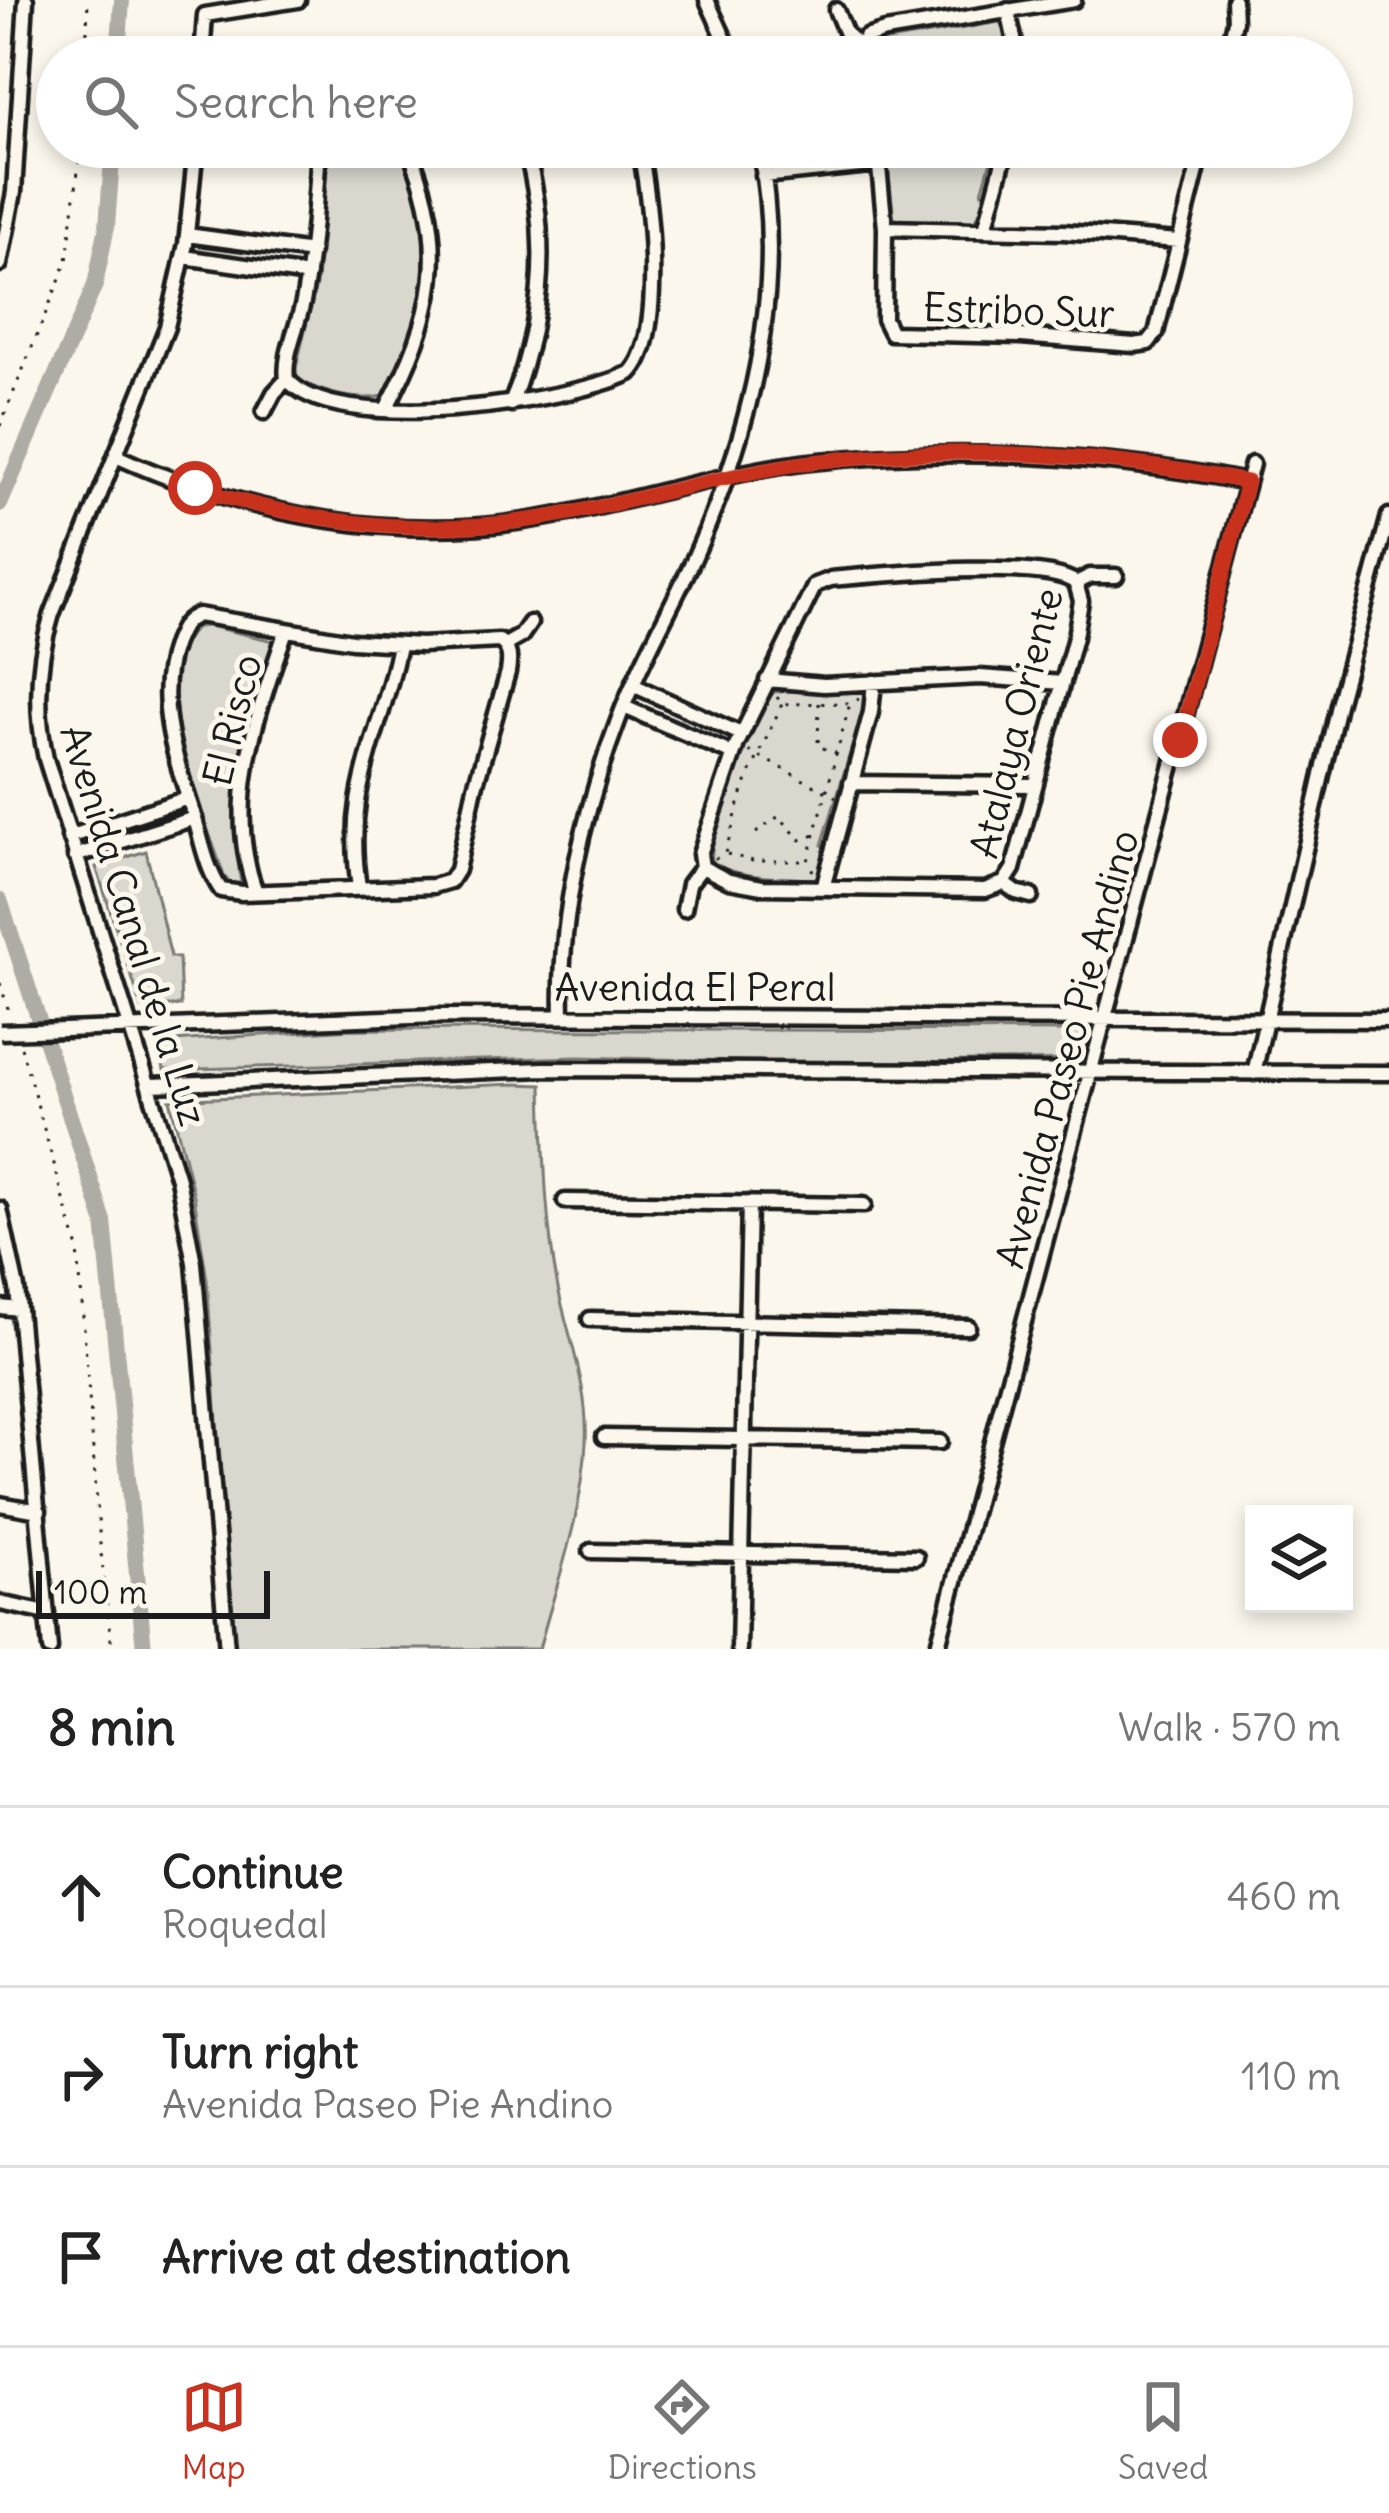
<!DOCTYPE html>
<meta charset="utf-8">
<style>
:root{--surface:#fff;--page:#f6f6f6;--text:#222;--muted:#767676;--line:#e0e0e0;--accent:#c8321e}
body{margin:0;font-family:Delius,sans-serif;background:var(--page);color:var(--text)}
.controls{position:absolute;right:36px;bottom:36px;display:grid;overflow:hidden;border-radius:0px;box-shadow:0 6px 18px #0003}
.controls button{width:108px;height:108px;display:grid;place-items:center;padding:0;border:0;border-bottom:3px solid var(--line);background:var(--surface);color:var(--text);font:60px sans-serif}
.scale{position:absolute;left:36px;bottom:30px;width:234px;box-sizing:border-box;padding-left:12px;border:6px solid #1c1c1c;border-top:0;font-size:33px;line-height:42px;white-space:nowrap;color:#1c1c1c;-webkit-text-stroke:9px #fbf7ec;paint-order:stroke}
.stop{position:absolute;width:36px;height:36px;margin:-27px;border:9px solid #c8321e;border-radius:50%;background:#fff}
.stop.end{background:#c8321e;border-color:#fff;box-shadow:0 3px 12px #0008}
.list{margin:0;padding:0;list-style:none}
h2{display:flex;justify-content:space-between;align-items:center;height:156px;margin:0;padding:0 48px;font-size:51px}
h2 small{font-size:39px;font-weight:400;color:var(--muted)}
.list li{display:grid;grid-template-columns:78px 1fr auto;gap:36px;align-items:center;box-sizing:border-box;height:180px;padding:0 48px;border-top:3px solid var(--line)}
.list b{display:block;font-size:45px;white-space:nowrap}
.list p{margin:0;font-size:39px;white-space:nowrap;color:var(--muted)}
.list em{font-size:39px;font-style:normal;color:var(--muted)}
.icon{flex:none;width:66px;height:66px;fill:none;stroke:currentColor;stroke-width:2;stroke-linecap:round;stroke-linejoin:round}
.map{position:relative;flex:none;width:1389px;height:1649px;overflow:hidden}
.search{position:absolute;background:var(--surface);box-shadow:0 6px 18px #0003;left:36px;right:36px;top:36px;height:132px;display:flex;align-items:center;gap:30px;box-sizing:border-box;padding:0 42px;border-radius:66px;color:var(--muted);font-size:45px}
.sheet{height:696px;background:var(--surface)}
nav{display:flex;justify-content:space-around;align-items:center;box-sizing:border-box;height:168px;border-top:3px solid var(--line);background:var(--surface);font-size:33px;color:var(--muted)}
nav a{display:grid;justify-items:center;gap:6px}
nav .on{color:var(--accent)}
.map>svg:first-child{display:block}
</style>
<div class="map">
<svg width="1389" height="1649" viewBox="0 0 1389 1649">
<rect width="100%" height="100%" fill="#fbf7ec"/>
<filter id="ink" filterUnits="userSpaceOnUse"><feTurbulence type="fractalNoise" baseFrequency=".00833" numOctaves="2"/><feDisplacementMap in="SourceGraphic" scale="24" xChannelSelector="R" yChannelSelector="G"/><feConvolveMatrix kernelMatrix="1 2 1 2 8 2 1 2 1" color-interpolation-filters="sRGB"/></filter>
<g filter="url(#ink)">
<path fill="#dad7ce" stroke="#7b7a75" stroke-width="3" d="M1000 22 1007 37 1002 40 1006 57H866L867 49 876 43Z
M329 147H399C440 238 428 310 384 396 358 402 319 393 297 378L296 368 317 280Z
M886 147H995L982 192 988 193 974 224 894 221Z
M208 626 274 641 252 712 237 783 234 830 241 884 230 883 224 876C205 816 142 677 197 627Z
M866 686 869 696 865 716 861 717 822 845 828 848 817 879C781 877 744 880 712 863 707 832 753 717 774 692Z
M146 851 171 957 179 958 181 1005 142 1008 96 867Z
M351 1029 1089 1031 1081 1060 820 1063 577 1057 164 1070 159 1042Z
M514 1084 542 1085C544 1153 545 1221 558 1288 569 1339 589 1389 586 1442 583 1512 557 1582 539 1649H233L207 1280 194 1196 170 1100Z"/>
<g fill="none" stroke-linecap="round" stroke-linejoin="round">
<path stroke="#afaca5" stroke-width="16" d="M118 57 122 0
M0 504 95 285 107 226 113 147
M0 900 104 1221 144 1649"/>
<g stroke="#1c1c1c" stroke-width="21">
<path id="street" d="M707 0 733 57
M836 10 846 34 859 46
M1008 10 1018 57
M859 46 866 37 885 31 1074 0
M202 57 205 15 298 0
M1227 57 1235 21 1234 0
M196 147 186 244 167 327 52 614C37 662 35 709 46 759L178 1179 194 1263 227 1649
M877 147 885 228 884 319 891 333 1021 336 1134 345 1148 343 1156 333 1203 147
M760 155 844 147
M763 176 879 164
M885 228 1064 232 1178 241
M985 229 1007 147
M187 235 312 252
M184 257 308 275
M0 264 14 192 26 0
M287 379C334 438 569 402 630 373 666 337 650 194 639 147
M511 404C544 320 550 234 525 147
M386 409C435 316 451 247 408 147
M264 412 274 393 287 379C283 354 300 323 304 297 313 247 316 198 319 147
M116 456C248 516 399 544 543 518 636 502 726 470 820 461 964 447 1106 455 1247 482
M1076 583 1090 576H1116
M198 615 352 641 421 645 499 641C511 648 510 660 508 672L475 787 457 870 450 881 433 886 242 893 221 890C207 870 202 842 195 819 177 761 153 703 175 643 181 629 184 620 198 615Z
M505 645 521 636 530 623
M767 680 824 685 980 677 1063 683
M633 685 741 734
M624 707 733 754
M851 783 1034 785
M69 837 188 798
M75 856 195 818
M702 867 729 881 762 887 985 890 1004 883
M1004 883 1013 869 1075 637 1081 601 1076 583
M1004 883 1016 892 1031 896
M359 887C343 786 381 738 399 645
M823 888 871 712 874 682
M256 892C223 804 257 717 285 633
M684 909 689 884 702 867 700 854 737 744 815 585 831 579C877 575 1044 558 1076 583
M562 1015C559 917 583 813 618 721 639 664 670 611 695 556 752 429 787 286 759 147
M65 1030 438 1016 1389 1020
M1254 1073 1338 705 1389 516
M151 1085 544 1069 1389 1073
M565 1201 864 1205
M0 1209 17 1288 50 1649
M0 1307 19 1309
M590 1319 968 1327
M604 1437 940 1442
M0 1504 39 1511
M591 1551 916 1557
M0 1603 47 1613
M739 1649 749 1203
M937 1649 1252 464"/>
</g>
<path stroke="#1c1c1c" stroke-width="3" stroke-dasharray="3 9" stroke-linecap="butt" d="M86 57 88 0
M0 426 67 261 81 147
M777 697 782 704 850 703 859 699
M819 703 818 746 836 753
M749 751 836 797
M756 833 779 816 800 840 815 835
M727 854 753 861H806
M715 859 725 853 744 787 782 704
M813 871 808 861 850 703
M0 983 10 1015
M21 1047 78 1249 100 1544 112 1649"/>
<use href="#street" stroke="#fbf7ec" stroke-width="12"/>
<g stroke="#1c1c1c" stroke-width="21" stroke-linecap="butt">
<path id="street-bridge" d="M0 1032 65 1030"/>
</g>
<use href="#street-bridge" stroke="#fbf7ec" stroke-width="12"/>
</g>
</g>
<g fill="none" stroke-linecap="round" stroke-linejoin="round" filter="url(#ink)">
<path stroke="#c8321e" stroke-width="15" d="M195 488C305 523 421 537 536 519 629 505 719 474 812 462 956 444 1105 454 1247 482L1180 740"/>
</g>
<g text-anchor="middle" stroke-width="10" stroke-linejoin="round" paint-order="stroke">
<g font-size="39" fill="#1c1c1c" stroke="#fbf7ec">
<text transform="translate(1019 310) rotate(2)" y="14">Estribo Sur</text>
<text transform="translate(232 720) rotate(-76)" y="14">El Risco</text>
<text transform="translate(1016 723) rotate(-76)" y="14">Atalaya Oriente</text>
<text transform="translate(134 925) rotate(73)" y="14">Avenida Canal de la Luz</text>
<text x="695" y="1001">Avenida El Peral</text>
<text transform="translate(1067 1049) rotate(-75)" y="14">Avenida Paseo Pie Andino</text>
</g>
</g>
</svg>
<div class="controls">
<button><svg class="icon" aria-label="layers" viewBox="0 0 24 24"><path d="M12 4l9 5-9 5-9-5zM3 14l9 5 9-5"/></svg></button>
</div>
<div class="scale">100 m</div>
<div class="stop" style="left:195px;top:488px"></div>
<div class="stop end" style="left:1180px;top:740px"></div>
<div class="search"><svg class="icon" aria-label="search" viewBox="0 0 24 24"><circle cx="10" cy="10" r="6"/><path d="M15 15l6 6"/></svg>Search here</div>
</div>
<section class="sheet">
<h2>8 min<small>Walk · 570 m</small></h2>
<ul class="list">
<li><svg class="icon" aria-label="ahead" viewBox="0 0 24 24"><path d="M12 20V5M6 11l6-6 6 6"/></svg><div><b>Continue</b><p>Roquedal</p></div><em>460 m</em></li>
<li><svg class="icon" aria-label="right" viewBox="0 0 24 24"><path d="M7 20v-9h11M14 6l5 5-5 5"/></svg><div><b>Turn right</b><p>Avenida Paseo Pie Andino</p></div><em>110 m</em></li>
<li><svg class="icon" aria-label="arrive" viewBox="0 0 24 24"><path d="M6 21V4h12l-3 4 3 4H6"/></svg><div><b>Arrive at destination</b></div></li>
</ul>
</section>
<nav>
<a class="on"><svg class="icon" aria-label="map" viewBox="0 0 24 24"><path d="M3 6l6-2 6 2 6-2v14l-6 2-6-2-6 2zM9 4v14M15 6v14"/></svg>Map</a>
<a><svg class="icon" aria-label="directions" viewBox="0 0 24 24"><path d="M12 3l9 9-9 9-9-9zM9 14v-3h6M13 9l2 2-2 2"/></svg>Directions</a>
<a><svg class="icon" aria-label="saved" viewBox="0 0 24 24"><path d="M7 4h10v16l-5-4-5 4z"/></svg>Saved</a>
</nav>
